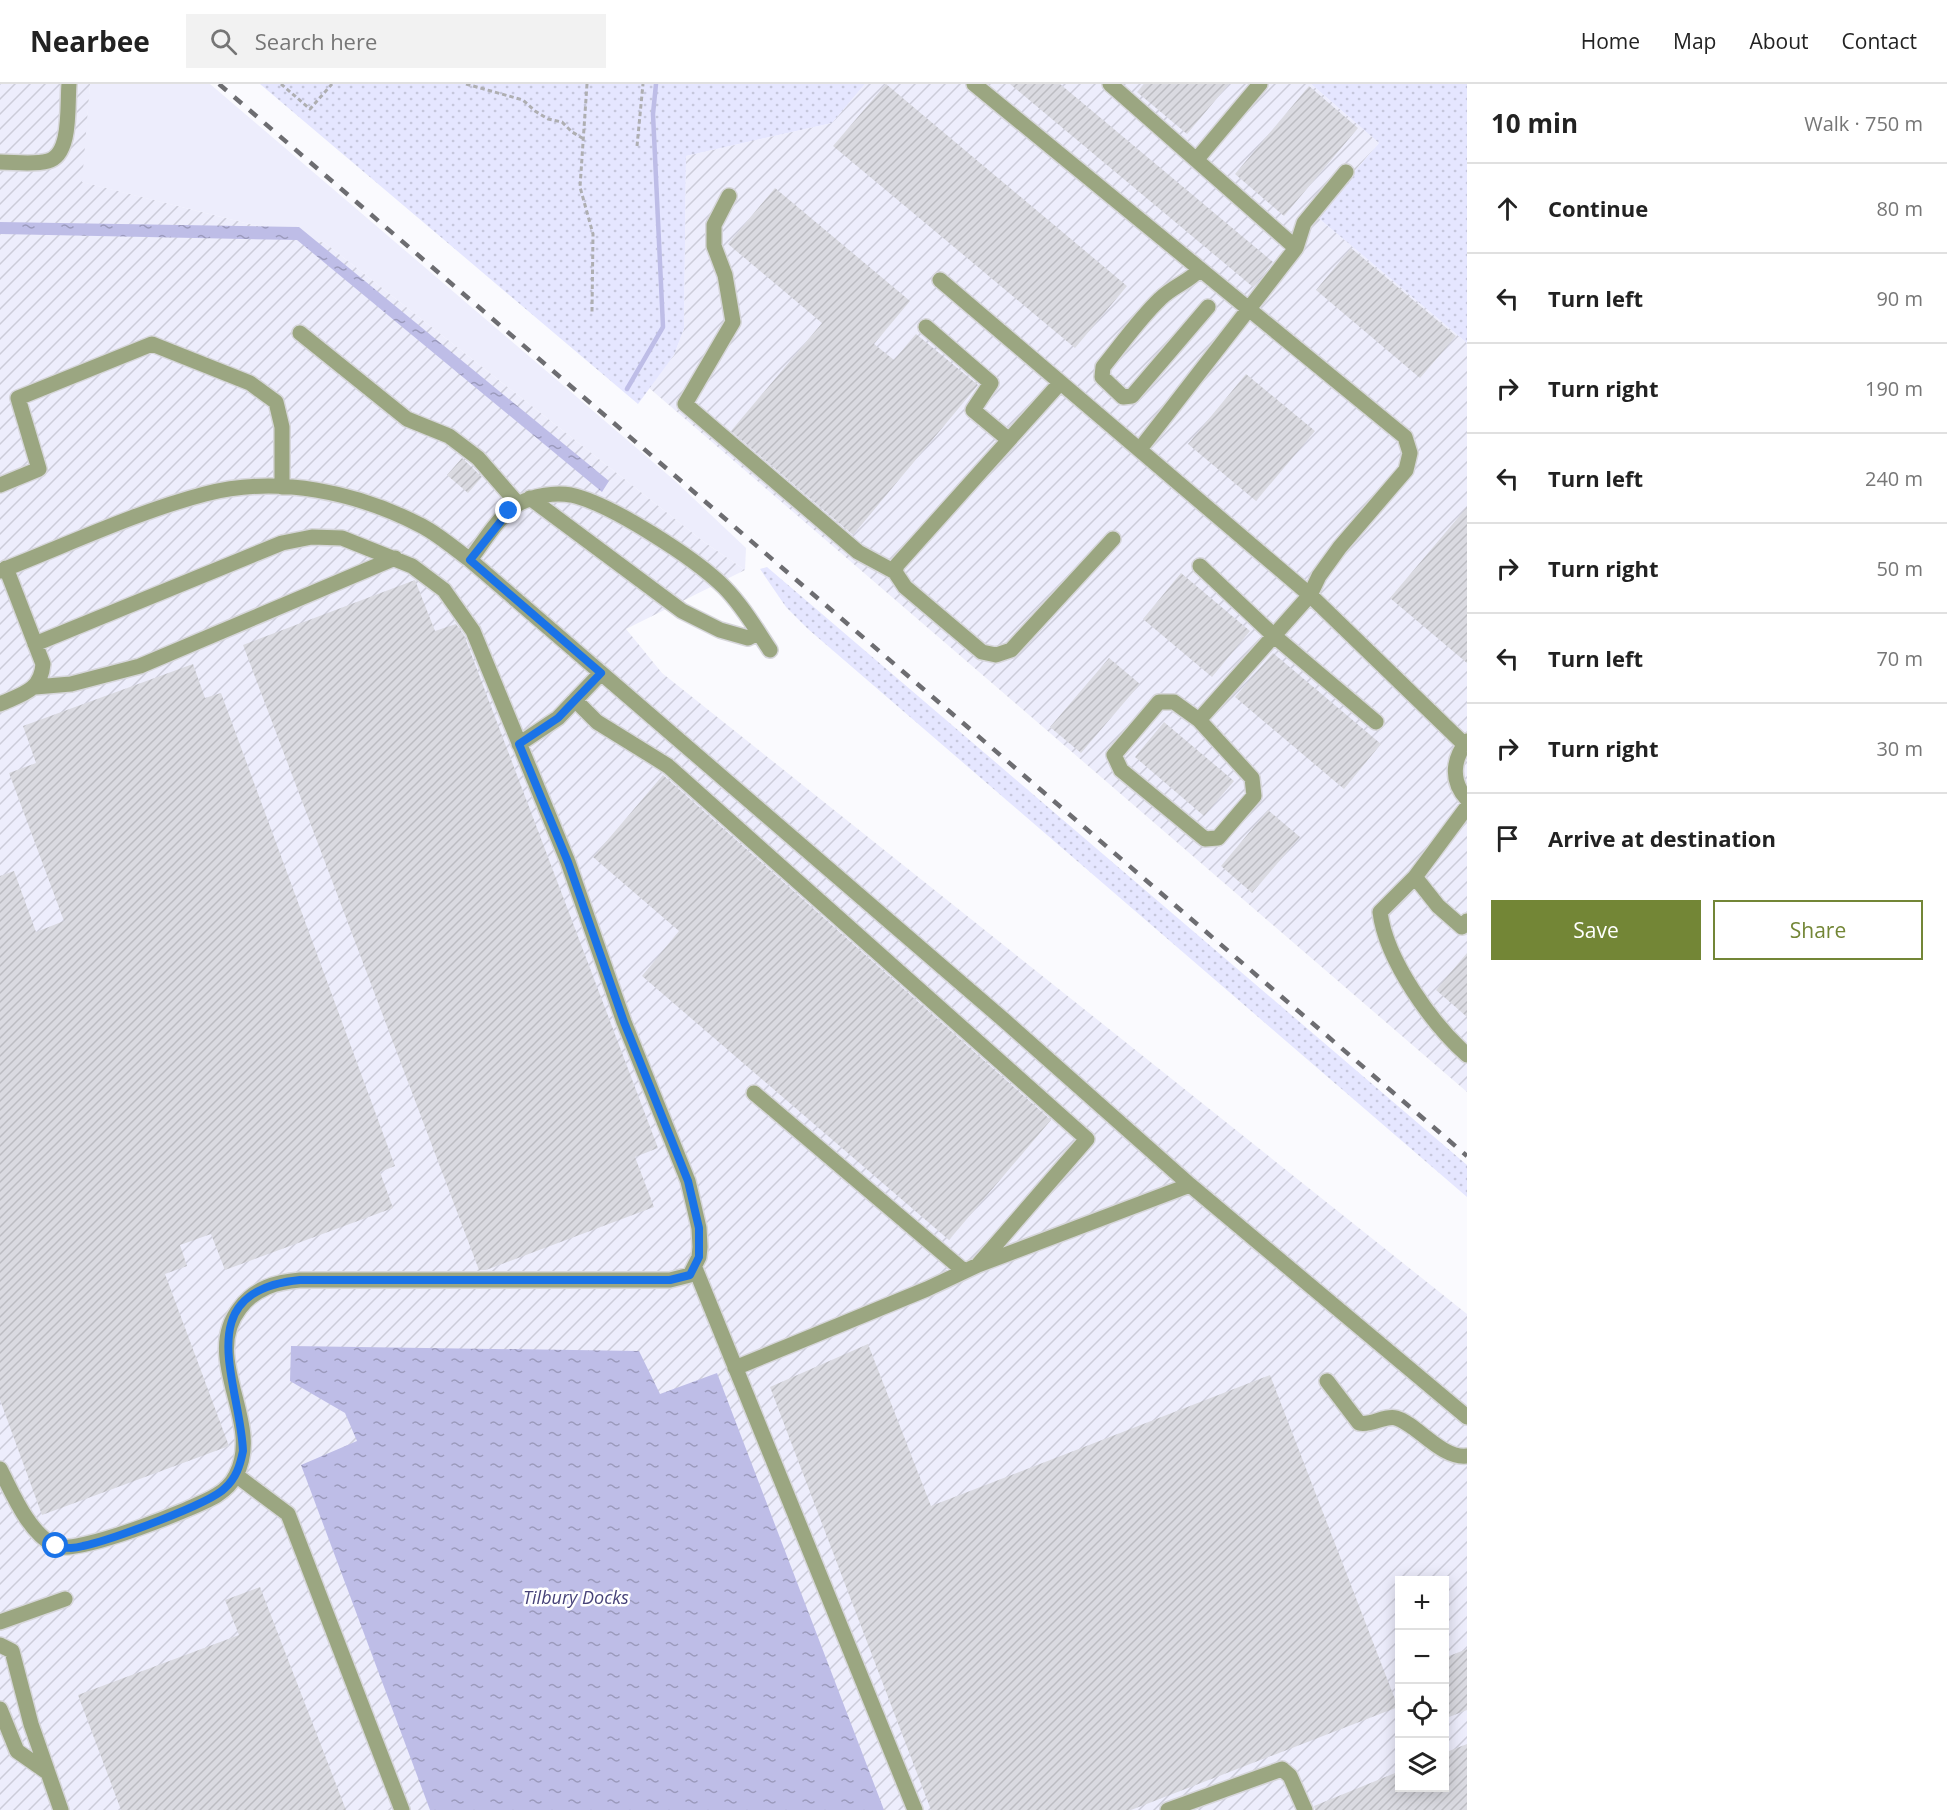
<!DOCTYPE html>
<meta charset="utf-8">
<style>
:root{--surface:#fff;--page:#f2f2f2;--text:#222;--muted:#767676;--line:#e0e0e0;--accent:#738636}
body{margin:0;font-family:"Open Sans",sans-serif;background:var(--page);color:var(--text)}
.controls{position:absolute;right:18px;bottom:18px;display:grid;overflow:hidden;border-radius:0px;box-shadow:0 3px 15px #0003}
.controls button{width:54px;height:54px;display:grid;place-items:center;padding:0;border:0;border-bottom:2px solid var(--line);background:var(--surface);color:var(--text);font:30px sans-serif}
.stop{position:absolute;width:18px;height:18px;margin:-14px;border:4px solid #1a73e8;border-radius:50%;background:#fff}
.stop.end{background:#1a73e8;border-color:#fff;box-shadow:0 2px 6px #0008}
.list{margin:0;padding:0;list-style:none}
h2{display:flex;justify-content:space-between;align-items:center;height:78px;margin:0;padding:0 24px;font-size:26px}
h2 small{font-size:20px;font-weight:400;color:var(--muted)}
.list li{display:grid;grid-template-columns:39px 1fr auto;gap:18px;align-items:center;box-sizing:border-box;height:90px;padding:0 24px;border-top:2px solid var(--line)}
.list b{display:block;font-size:22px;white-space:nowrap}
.list em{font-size:20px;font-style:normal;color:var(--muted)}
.actions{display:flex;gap:12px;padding:18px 24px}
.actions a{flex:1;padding:14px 0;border:2px solid var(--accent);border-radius:0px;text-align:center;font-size:21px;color:var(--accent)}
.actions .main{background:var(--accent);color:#fff}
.icon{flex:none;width:33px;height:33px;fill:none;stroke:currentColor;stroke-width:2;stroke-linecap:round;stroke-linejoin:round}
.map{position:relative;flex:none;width:1467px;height:1726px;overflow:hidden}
header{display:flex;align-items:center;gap:36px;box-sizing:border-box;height:84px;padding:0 30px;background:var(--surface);border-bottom:2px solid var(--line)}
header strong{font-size:28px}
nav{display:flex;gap:33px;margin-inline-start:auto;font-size:21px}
.search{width:420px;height:54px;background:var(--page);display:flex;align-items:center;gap:15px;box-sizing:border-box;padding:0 21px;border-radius:0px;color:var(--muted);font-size:22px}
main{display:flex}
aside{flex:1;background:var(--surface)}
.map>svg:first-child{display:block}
</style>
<header>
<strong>Nearbee</strong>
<div class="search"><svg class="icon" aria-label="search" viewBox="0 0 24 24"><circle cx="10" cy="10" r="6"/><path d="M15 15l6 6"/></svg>Search here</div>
<nav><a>Home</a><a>Map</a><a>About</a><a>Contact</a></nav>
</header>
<main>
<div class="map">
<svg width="1467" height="1726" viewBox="0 0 1467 1726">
<defs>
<pattern id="industrial-furrows" width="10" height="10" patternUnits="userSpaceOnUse" patternTransform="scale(1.5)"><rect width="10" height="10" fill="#ededfc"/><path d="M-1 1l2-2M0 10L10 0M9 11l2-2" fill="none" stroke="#ccccd9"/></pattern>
<pattern id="grass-dots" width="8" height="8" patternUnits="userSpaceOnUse" patternTransform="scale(1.5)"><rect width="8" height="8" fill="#e5e6ff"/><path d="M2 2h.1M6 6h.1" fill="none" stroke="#c5c6db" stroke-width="1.8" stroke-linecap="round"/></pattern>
<pattern id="water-ripples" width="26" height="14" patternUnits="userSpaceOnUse" patternTransform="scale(1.5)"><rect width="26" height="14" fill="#bebde7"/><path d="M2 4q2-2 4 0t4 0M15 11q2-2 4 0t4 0" fill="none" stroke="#9b9abc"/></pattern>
<pattern id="building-hatch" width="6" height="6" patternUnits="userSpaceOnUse" patternTransform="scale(1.5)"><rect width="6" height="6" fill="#dadae1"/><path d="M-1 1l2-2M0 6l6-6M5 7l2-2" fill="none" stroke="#bcbcc2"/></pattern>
</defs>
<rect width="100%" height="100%" fill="#fafafe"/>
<path fill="#ededfc" d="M90 0H210L674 396 746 464 745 486 704 458 325 159 81 98Z"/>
<path fill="url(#industrial-furrows)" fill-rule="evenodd" d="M0 0H90L82 98 325 159 704 458 745 486 626 545 662 589 1467 1230V1726H0ZM1400 1496H1444V1704H1400Z
M865 0H1311L1379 59 1316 132 1467 259V1008L648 303 674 271 684 245 686 72 832 39Z"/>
<path fill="url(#grass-dots)" d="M260 0H865L832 39 686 72 684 245 674 271 638 320Z
M1311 0H1467V259L1316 132 1379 59Z
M767 483 1467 1081V1113L808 545 786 523 760 485Z"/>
<path fill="url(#water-ripples)" d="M0 138 299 143 609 397 602 408 297 156 0 150Z
M291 1262 639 1267 660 1310 717 1289 884 1726H430L301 1381 357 1357 345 1329 290 1297Z"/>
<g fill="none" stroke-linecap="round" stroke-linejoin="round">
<path stroke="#bebde7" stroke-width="4.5" d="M627 305 663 243 653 30 656 0"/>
</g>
<path fill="url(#building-hatch)" d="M886 0 1127 202 1075 264 833 62Z
M1010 0H1060L1273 178 1253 203Z
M1144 0H1229L1187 50 1137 8Z
M1309 2 1358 44 1284 132 1235 90Z
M775 104 910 217 874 260 894 276 916 250 978 301 853 451 731 347 822 239 728 160Z
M1351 164 1456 252 1420 294 1316 206Z
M1246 290 1315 347 1256 417 1188 360Z
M462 374 482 393 468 409 447 391Z
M1467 423V579L1390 514Z
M1181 489 1250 547 1212 593 1143 535Z
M415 496 435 547 456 540 464 551 658 1064 635 1073 654 1123 486 1186H479L243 561Z
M1273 569 1381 660 1344 705 1235 613Z
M1109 574 1140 600 1081 669 1050 643Z
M193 580 205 614 221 609 395 1082 380 1088 393 1124 225 1186 211 1150 180 1161 187 1182 165 1190 229 1362 42 1431 0 1316V792L14 787 36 848 64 837 9 689 36 679 23 642Z
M1164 638 1234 697 1204 732 1135 673Z
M663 691 1051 1036 949 1156 642 892 679 847 593 773Z
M1268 726 1300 753 1252 809 1221 782Z
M1467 869V933L1436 906Z
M868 1260 931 1422 1270 1291 1398 1623 1131 1726H931L770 1303Z
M260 1503 346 1726H121L78 1611 239 1551 225 1516Z
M1467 1565V1626L1444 1635V1574Z
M1467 1660V1726H1315L1314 1722 1400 1687V1704H1444V1669Z"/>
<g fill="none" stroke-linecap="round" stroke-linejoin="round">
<g stroke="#d6d6da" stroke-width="18">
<path id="minor" d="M974 0 1405 353 1410 369 1406 386 1340 463 1319 492 1310 511 1199 636 1174 618H1159L1114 671 1121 686 1205 755 1218 754 1254 712 1252 694 1199 636
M1110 0 1296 164 1140 365
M1197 75 1260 0
M0 78C15 78 33 81 48 77 72 71 67 21 69 0
M729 112 714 141V162L725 191 733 238 685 320 858 468 895 488
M1296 164 1304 139 1346 88
M1200 185C1189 198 1173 202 1160 215 1139 235 1121 261 1103 283L1102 293 1123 313 1132 312 1208 223
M940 196 1310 511 1464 660
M926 243 991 299 973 326 1009 356
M300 249 407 335 449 352 478 374 518 420
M1060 299 897 481 895 488 905 503 982 568 996 571 1011 566 1113 455
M0 401 39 385 18 314 152 260 250 299 276 318 282 343V403
M530 414 682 527 720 546 748 554 758 549
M470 476C482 460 501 429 518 420 533 412 554 408 571 411 610 419 696 475 724 503 742 521 756 545 770 566
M1200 482 1273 551 1376 638
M0 487C67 461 136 428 205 410 278 391 357 408 422 442 439 451 455 465 470 476L1005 937 1190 1101 1467 1333
M35 603 71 600 140 582 395 474
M575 616 597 638 668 682 1087 1055 978 1181
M0 620C22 610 41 607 43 580L6 484
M1467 657C1453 675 1450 697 1467 715
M519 660 558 634 601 589
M1467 723 1415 793 1380 828C1386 876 1432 940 1467 971
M1415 793 1438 822 1462 843 1467 837
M754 1009 964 1187
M695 1184 915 1726
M735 1284 927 1205 978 1181 1190 1101
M1327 1297 1359 1339C1372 1342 1384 1331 1396 1334 1417 1340 1441 1375 1467 1372
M0 1385C13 1410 28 1448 55 1462 75 1472 196 1424 217 1411 225 1406 232 1399 236 1391 264 1338 200 1275 240 1224 255 1204 276 1198 300 1196H670L690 1191 699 1173 700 1163 699 1144 688 1097 624 938 568 778 473 547 444 506 412 482 342 454 312 453 282 459 35 560
M236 1391 288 1430 402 1726
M0 1538 65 1515
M0 1561 12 1567 31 1640 61 1726
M0 1625 17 1667 47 1688
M1168 1726 1282 1685 1290 1692 1305 1726"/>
</g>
<path stroke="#aeaeb1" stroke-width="3" stroke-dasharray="4.5 3" stroke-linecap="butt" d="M281 0 310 25 332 0
M466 0 523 16 535 27 548 35 562 38 572 48 584 55
M587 0 580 103 593 150 592 228
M637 62 643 0"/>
<use href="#minor" stroke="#9ba681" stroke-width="15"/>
<path stroke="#6d6d71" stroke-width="4.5" stroke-dasharray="10 10" stroke-linecap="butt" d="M219 0 1467 1072"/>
</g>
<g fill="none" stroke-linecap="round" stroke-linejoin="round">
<path stroke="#1a73e8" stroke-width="8" d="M56 1462C66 1464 73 1465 83 1462 108 1457 210 1420 225 1404 236 1394 240 1382 243 1367 240 1298 188 1207 300 1196H670L690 1191 699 1173V1144L688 1097 624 938 568 778 519 660 558 634 601 589 470 476 509 427"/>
</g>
<g text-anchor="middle" stroke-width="5" stroke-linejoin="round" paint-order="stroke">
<g font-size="18" font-style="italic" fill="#474379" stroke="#fff">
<text x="576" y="1520">Tilbury Docks</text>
</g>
</g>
</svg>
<div class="controls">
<button>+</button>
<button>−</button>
<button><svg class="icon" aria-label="locate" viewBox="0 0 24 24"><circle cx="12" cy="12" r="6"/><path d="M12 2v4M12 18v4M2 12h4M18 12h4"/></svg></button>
<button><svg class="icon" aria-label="layers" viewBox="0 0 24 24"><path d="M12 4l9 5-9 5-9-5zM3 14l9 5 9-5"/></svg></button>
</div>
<div class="stop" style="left:56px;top:1462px"></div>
<div class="stop end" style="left:509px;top:427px"></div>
</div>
<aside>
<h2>10 min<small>Walk · 750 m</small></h2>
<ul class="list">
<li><svg class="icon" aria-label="ahead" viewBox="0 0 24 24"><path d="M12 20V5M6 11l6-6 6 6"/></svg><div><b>Continue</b></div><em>80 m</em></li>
<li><svg class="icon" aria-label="left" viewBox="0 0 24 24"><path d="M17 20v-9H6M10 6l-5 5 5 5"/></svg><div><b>Turn left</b></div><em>90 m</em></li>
<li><svg class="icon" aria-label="right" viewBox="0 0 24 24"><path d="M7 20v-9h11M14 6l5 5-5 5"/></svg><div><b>Turn right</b></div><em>190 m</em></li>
<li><svg class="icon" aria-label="left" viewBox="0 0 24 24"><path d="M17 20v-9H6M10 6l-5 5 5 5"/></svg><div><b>Turn left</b></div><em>240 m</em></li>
<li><svg class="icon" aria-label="right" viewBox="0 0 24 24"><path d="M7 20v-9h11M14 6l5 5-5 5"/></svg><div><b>Turn right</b></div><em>50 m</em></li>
<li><svg class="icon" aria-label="left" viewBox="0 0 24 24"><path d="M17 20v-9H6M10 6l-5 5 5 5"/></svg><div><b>Turn left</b></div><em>70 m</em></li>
<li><svg class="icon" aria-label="right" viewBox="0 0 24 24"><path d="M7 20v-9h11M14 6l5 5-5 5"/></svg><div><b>Turn right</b></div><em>30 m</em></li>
<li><svg class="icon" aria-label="arrive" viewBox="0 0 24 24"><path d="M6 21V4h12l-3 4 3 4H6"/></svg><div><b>Arrive at destination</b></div></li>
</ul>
<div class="actions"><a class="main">Save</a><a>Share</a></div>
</aside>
</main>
